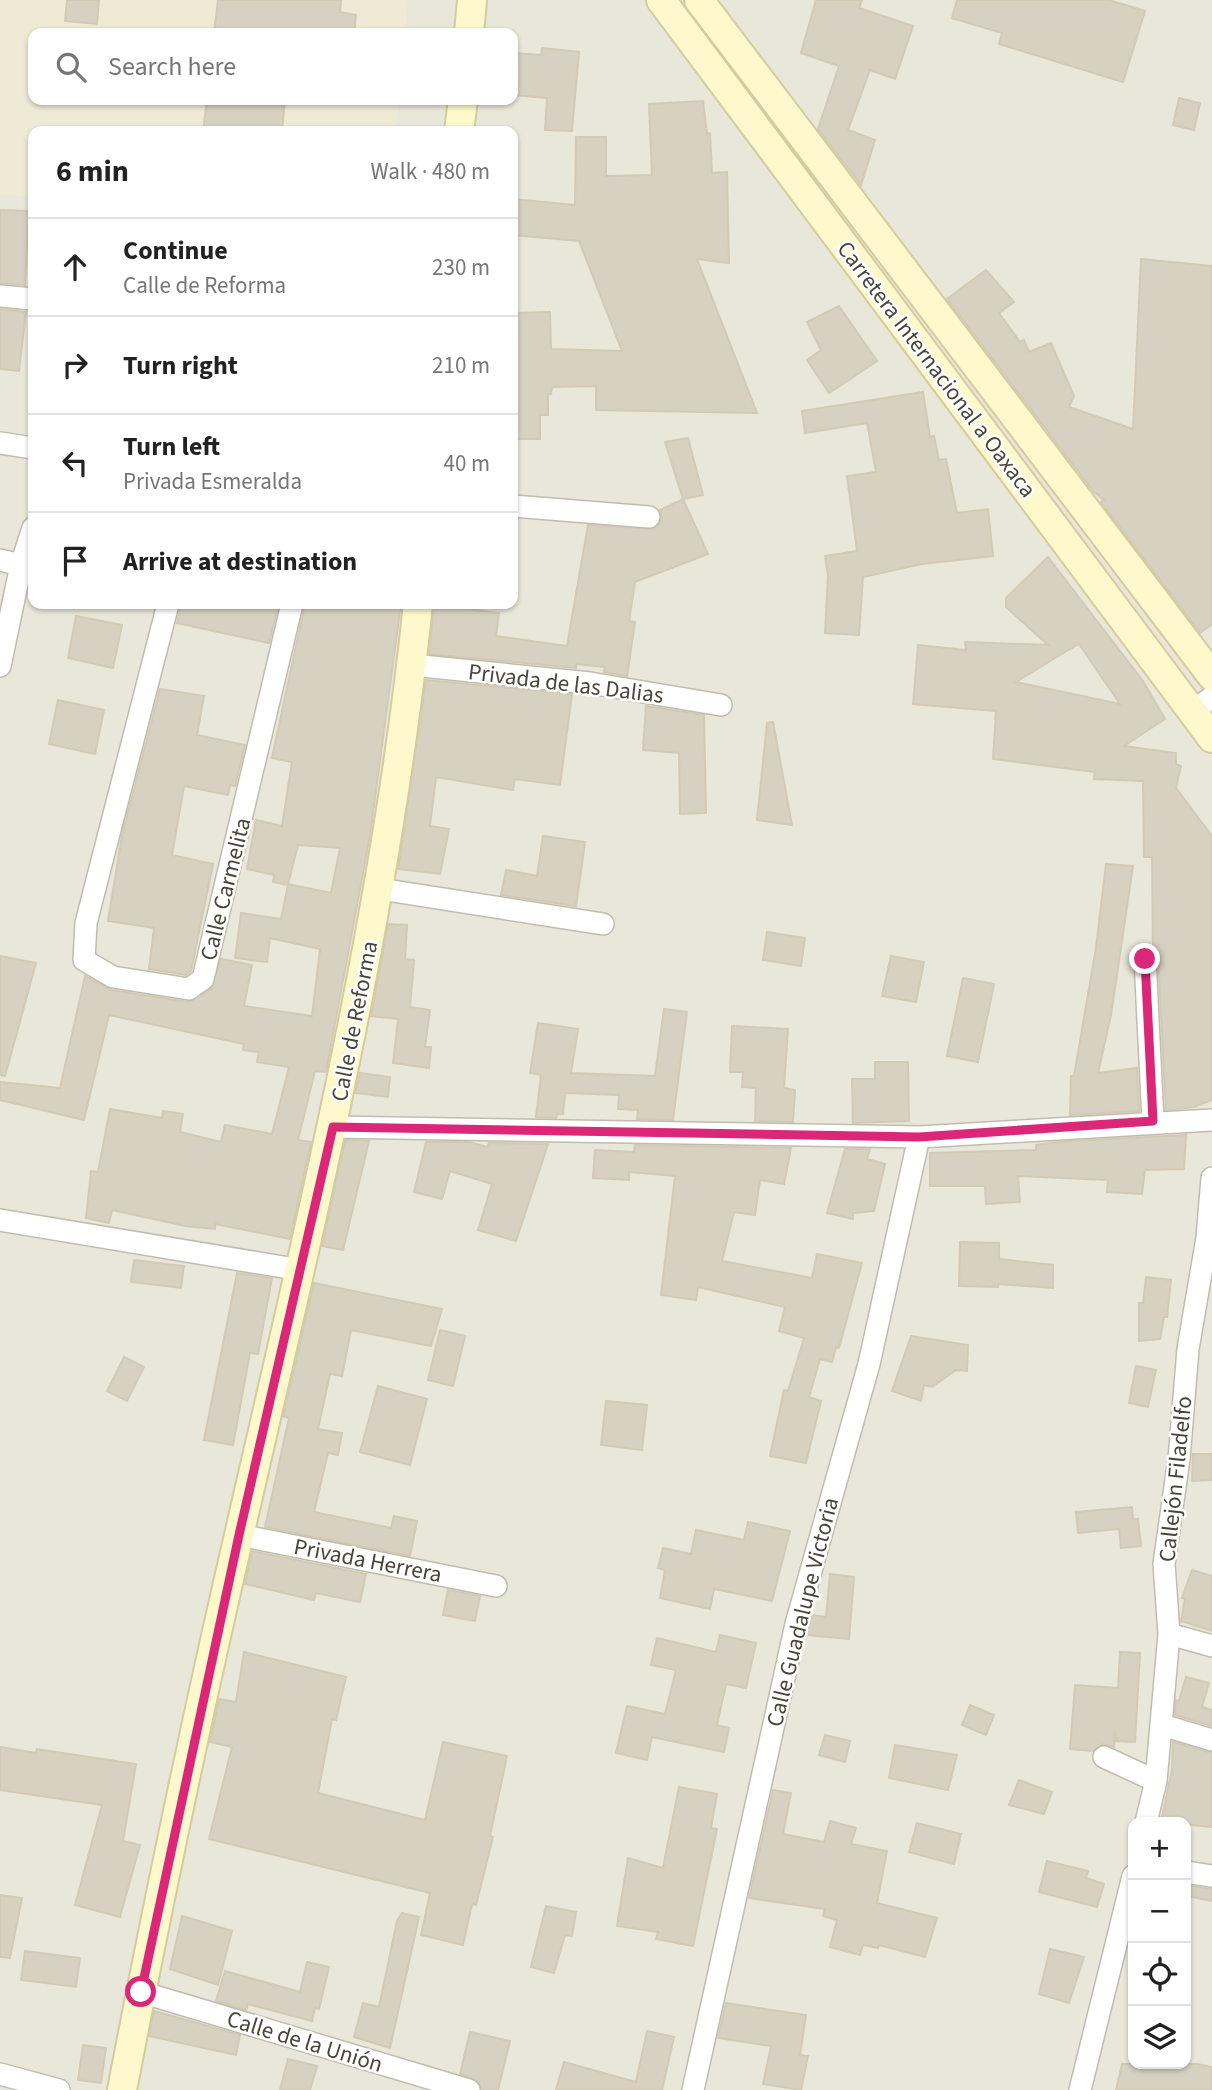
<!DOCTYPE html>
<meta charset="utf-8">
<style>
:root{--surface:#fff;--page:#f2f2f2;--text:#222;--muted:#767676;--line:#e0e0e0}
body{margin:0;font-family:"Source Sans 3",sans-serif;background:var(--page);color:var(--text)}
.controls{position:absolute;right:21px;bottom:21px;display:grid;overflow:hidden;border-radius:14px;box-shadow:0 2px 5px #0004}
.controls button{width:63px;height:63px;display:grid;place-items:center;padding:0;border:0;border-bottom:2px solid var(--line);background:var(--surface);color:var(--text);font:35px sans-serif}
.stop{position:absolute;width:21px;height:21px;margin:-16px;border:5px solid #db2777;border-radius:50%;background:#fff}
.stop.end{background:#db2777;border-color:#fff;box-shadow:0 2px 7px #0008}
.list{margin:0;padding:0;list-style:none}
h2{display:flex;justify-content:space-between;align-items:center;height:91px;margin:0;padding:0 28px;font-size:30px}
h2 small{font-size:23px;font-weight:400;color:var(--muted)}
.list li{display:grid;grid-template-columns:46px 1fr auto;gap:21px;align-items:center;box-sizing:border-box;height:98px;padding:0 28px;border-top:2px solid var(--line)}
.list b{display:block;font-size:26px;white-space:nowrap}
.list p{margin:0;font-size:23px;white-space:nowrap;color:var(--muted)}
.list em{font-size:23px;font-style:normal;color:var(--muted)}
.icon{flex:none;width:38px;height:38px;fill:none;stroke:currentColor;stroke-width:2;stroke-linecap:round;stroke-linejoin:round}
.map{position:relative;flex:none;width:1212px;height:2090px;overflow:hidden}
.search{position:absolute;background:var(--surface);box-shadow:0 2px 5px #0004;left:28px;top:28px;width:490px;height:77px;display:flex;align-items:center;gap:18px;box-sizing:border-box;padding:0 24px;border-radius:14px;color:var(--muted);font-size:26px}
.panel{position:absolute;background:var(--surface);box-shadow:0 2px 5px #0004;left:28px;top:126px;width:490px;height:483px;border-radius:14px}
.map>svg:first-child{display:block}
</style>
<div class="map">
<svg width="1212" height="2090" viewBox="0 0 1212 2090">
<rect width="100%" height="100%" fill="#f5f4ec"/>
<path fill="#e9e6da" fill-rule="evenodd" d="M0 0H1212V2090H0ZM33 33H513V100H33ZM33 131H513V604H33ZM1133 1822H1186V2064H1133Z"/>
<path fill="#eeead6" d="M0 0H408L405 33H33V100H399L396 131H33V197L0 194Z"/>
<path fill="#d7d1c1" stroke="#d2cab4" stroke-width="2" fill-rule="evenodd" d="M67 0H99L97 24 65 21Z
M218 0H341L340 12 356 15 354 33H214Z
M816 0H862L859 8 913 26 895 79 870 70 848 130 875 140 861 185 818 129 839 66 801 53Z
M957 0H1109L1145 11 1123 82 999 44 1002 33 952 18Z
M542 48 579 52 572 131 545 130 547 98 513 95V53L541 55Z
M1179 98 1200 103 1194 130 1173 125Z
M207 100H285L282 131H203Z
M703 101 707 134 710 133 712 173 727 172 729 263 697 259 757 413 596 410V386L552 387 551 394H548V415H540V439H513V313L550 312 551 349 622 351 579 241 513 235V199L575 205 576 137H606V176L652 175 649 104Z
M0 210 29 211 25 285 0 283Z
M1141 259 1212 266V624L1200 633 1101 502 1104 500 1093 491 947 299 986 270 1014 302 999 313 1020 342 1024 340 1029 352 1051 343 1074 396 1069 407 1133 429Z
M839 306 877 361 829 393 807 360 821 350 807 322Z
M0 309 26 312 19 371 0 369Z
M923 392 930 437 934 436 939 460 946 459 957 513 988 509 993 556 922 564 863 577 859 635 825 633 828 576 825 556 857 551 847 476 876 472 867 423 805 433 802 411Z
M688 438 703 495 683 499 665 442Z
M683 499 708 554 635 582 629 621 635 622 627 676 604 672 605 667 576 664V668L429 654 434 604H454V607L499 613 496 636 567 646 588 525 654 529 662 519 660 510Z
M1048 557 1143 681 1165 719 1124 746 1176 753V764L1181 766 1176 788 1212 836V1100L1194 1107 1166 1110 1158 958 1153 949 1152 857H1144L1143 781 1094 779 1095 772 993 759 996 711 913 704 918 645 966 650 965 642 1048 645 1006 607V598ZM1079 644 1120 704 1016 682 1060 655Z
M181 604H279L269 643 177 623Z
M305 604H401L370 835 326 1072 315 1071 298 1140 311 1142 290 1239 215 1224V1229L185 1226 112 1210 109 1223 86 1218 91 1171 98 1172 110 1109 162 1118 163 1111 183 1114 180 1132 221 1142 225 1125 272 1134 289 1067 257 1062 259 1052 243 1050 244 1044 109 1015 84 1120 0 1100V1082L60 1088 85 976 111 990 188 1002 211 989 221 959 252 965 244 1006 312 1016 320 949 270 938 267 962 235 958 241 913 281 919 288 885 273 882 274 875 247 869 256 820 282 826 292 762 272 758ZM298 845 340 848 331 893 288 884Z
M76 616 122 625 113 668 68 658Z
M426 680 572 694 560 785 515 779 513 790 436 777 430 826 449 829 440 874 398 869Z
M160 689 204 696 197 735 245 745 235 786 230 785 228 795 184 786 172 855 213 864 191 971 186 975 149 969 154 928 108 921 122 835Z
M58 700 104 710 95 754 49 744Z
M646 706 704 715 706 813 680 814 679 753 643 750Z
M773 722 792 825 757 820 767 723Z
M543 836 585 842 576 906 501 895 506 870 537 876Z
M1106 864 1133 866 1111 1015 1098 1073 1137 1068 1139 1111 1070 1115 1071 1076H1074L1096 948Z
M388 924 407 925 405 959 414 960 410 1007 430 1010 425 1047H431L429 1068 393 1063 398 1019 371 1016Z
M767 932 805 938 801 966 763 960Z
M0 956 36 963 5 1076 0 1075Z
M891 956 924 962 916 1002 882 996Z
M963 978 994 984 978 1062 947 1056Z
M664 1009 687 1012 673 1120 637 1119 638 1110 618 1109 619 1095 565 1093 563 1114H557L556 1118 536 1117 541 1075 530 1073 538 1023 578 1029 571 1073 655 1076Z
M732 1026 788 1029 784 1088 795 1090 793 1122 755 1121 756 1088 742 1087 743 1072H730Z
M875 1062H908L909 1121 853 1123 852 1079H875Z
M360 1073 390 1077 388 1097 355 1093Z
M1186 1135 1184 1169 1145 1170 1142 1194 1107 1192 1108 1180 1018 1176 1020 1202 986 1204 985 1186H930V1153L1036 1150V1145L1069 1141Z
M345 1140 369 1141 343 1250 322 1246Z
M426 1142H469L487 1147 489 1143 548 1144 516 1241 478 1230 492 1184 450 1171 442 1199 414 1192Z
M635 1145 791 1148 784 1184 760 1180 755 1215 734 1212 722 1261 812 1278 817 1254 862 1263 839 1348 836 1347 832 1362 820 1359 809 1397 821 1401 806 1463 770 1456 784 1390 788 1391 804 1338 779 1331 785 1307 698 1287 696 1300 661 1295 675 1176 629 1172V1180L593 1178 595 1150 634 1152Z
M845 1149H870L867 1159 885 1164 874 1211 853 1213V1219L827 1213Z
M960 1242 999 1243V1259L1053 1265V1288L998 1284V1287L959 1286Z
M134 1260 184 1266 181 1288 131 1282Z
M237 1273 272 1278 258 1354 250 1353 233 1445 204 1440Z
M1146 1277 1171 1280 1167 1317H1164L1160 1339 1139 1341V1303H1143Z
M314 1283 442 1309 431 1346 351 1330 342 1376 330 1374 318 1429 342 1433 338 1455 328 1453 314 1512 391 1528 394 1516 417 1521 410 1556 265 1527 289 1418 283 1416Z
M440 1330 465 1336 453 1386 428 1380Z
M911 1336 968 1345 967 1371 956 1370 932 1387 924 1385 921 1401 892 1391Z
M124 1357 144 1367 127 1401 107 1391Z
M1136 1366 1156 1370 1148 1407 1129 1403Z
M378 1386 427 1399 410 1465 360 1452Z
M606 1401 647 1405 642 1450 601 1445Z
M1193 1454H1212V1480L1192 1481Z
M1132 1507 1133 1519H1138L1141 1546 1121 1548 1119 1529 1078 1533 1076 1512Z
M748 1522 790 1531 772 1601 714 1589 710 1609 660 1598 665 1570 658 1568 663 1548 691 1554 696 1530 744 1540Z
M252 1551 366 1574 360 1602 316 1593 314 1600 245 1584Z
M1192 1570 1212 1576V1631L1181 1621 1185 1599 1182 1598Z
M830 1574 854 1577 849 1639 807 1635 812 1615 826 1617Z
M448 1590 480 1596 475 1621 443 1615Z
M720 1635 756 1643 746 1688 726 1684 717 1725 729 1728 724 1752 652 1737 647 1760 616 1753 627 1706 665 1714 676 1670 651 1665 657 1638 716 1652Z
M244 1652 346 1677 336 1720 332 1719 318 1793 425 1820 443 1742 507 1756 490 1836 493 1837 476 1905 472 1904 463 1945 421 1935 430 1893 209 1839 232 1747 210 1742 219 1699 236 1702Z
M1120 1652 1140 1653 1135 1742 1116 1741 1115 1729 1114 1747 1103 1744 1093 1751 1070 1749 1075 1685 1118 1688Z
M1186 1677 1209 1683 1202 1707 1212 1710V1726L1175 1715 1176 1700 1179 1701Z
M970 1705 994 1715 986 1735 962 1725Z
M825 1735 850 1741 845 1762 819 1755Z
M1173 1742 1212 1753V1827L1161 1822 1172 1770Z
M895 1745 957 1755 948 1790 889 1778Z
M0 1747 36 1753 37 1749 136 1764 123 1841 140 1845 120 1917 75 1905 102 1805 0 1790Z
M1019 1780 1052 1792 1044 1814 1009 1805Z
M679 1787 717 1794 711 1828 717 1829 693 1946 656 1939 658 1932 617 1926 628 1858 663 1868Z
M773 1790 791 1793 783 1834 824 1842 830 1821 856 1828 851 1844 887 1851 877 1903 937 1918 925 1957 879 1945 878 1948 863 1945 860 1955 830 1947 837 1920 823 1916 825 1909 749 1898Z
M917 1823 961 1834 954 1864 909 1852Z
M1047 1861 1088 1871 1086 1878 1104 1884 1097 1907 1039 1892Z
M1186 1885 1212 1889V1901L1186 1896Z
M0 1895 22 1898 10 1958 0 1957Z
M546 1906 576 1912 572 1936 565 1935 554 1973 531 1967Z
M402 1913 419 1917 390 2048 354 2037 363 2003 379 2007 397 1921Z
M182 1916 232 1931 218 1985 170 1969Z
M1050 1949 1084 1957 1069 2003 1039 1994Z
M25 1951 80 1958 76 1987 21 1980Z
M307 1962 329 1967 319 2009 315 2008 312 2021 248 2004 246 2010 216 2001 225 1971 300 1992Z
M726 2003 806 2015 800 2055 808 2056 801 2090 763 2084 771 2046 718 2038Z
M154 2011 240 2035 236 2055 149 2036Z
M647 2031 674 2037 662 2090H556L564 2062 636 2082Z
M470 2032 510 2041 498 2090H482L478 2081 460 2074Z
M83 2045 106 2048 101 2083 78 2080Z
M288 2059 317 2066 310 2090H280Z
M1122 2064H1197L1212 2067V2090H1116Z"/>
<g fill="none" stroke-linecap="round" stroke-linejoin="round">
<g stroke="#c1bdae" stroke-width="24">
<path id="street" d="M0 296 33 299
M0 443 33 448
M513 506 649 517
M0 560 21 565
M168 604 86 923 84 960 113 977 189 989 203 979 292 604
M412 665 590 683 721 705
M0 666 21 565 33 528
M1193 711 1212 697
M380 889 603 924
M1145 959 1153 1121
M333 1127 919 1137 1212 1120
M0 1220 301 1270
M239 1535 496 1586
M1169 1634 1212 1646
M1162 1725 1212 1740
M1104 1757 1156 1781
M1146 1822 1156 1781 1169 1634 1164 1564 1179 1459 1188 1349 1207 1238 1212 1178
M1186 1872 1212 1876
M141 1992 469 2090
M0 2074 59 2090
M693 2090 796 1624 869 1364 919 1137
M1080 2090 1133 1876"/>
</g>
<g stroke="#d4cc9c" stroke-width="32">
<path id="secondary" d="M661 0 1212 738
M699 0 1212 676
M469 33 472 0
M459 131 463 100
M122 2090C158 1903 197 1716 240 1531 310 1224 386 918 418 604"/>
</g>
<use href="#street" stroke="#fff" stroke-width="21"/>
<use href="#secondary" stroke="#fef8cd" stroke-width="28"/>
</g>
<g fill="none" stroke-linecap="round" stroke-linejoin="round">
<path stroke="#db2777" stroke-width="9" d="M141 1992 239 1535 333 1127 919 1137 1153 1121 1145 959"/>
</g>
<g text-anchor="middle" stroke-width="5" stroke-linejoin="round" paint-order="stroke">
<g font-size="23" fill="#4a4539" stroke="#fff">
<text transform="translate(937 369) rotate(53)" y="8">Carretera Internacional a Oaxaca</text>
<text transform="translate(566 683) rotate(7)" y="8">Privada de las Dalias</text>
<text transform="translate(225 889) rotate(-76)" y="8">Calle Carmelita</text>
<text transform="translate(354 1021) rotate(-79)" y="8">Calle de Reforma</text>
<text transform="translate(1175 1479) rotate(-84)" y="8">Callejón Filadelfo</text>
<text transform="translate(368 1560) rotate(11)" y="8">Privada Herrera</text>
<text transform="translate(802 1612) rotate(-76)" y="8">Calle Guadalupe Victoria</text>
<text transform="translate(305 2041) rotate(17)" y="8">Calle de la Unión</text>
</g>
</g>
</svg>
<div class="controls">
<button>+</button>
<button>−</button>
<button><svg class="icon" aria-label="locate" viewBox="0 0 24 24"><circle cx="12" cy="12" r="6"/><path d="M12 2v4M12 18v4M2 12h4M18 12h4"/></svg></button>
<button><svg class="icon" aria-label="layers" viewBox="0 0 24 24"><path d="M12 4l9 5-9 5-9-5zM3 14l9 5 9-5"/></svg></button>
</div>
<div class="stop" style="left:141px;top:1992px"></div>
<div class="stop end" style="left:1145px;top:959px"></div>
<div class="search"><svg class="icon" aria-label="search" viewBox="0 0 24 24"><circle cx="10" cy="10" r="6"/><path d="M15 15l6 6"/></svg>Search here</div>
<section class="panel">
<h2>6 min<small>Walk · 480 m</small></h2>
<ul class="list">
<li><svg class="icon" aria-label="ahead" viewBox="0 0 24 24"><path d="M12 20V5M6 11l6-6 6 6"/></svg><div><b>Continue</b><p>Calle de Reforma</p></div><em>230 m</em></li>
<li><svg class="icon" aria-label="right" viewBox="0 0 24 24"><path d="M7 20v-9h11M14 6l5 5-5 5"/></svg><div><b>Turn right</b></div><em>210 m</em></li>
<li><svg class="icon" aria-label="left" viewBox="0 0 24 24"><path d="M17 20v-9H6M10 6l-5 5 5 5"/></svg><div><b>Turn left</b><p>Privada Esmeralda</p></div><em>40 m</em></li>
<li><svg class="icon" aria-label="arrive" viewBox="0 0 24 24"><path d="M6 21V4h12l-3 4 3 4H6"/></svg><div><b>Arrive at destination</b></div></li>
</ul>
</section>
</div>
